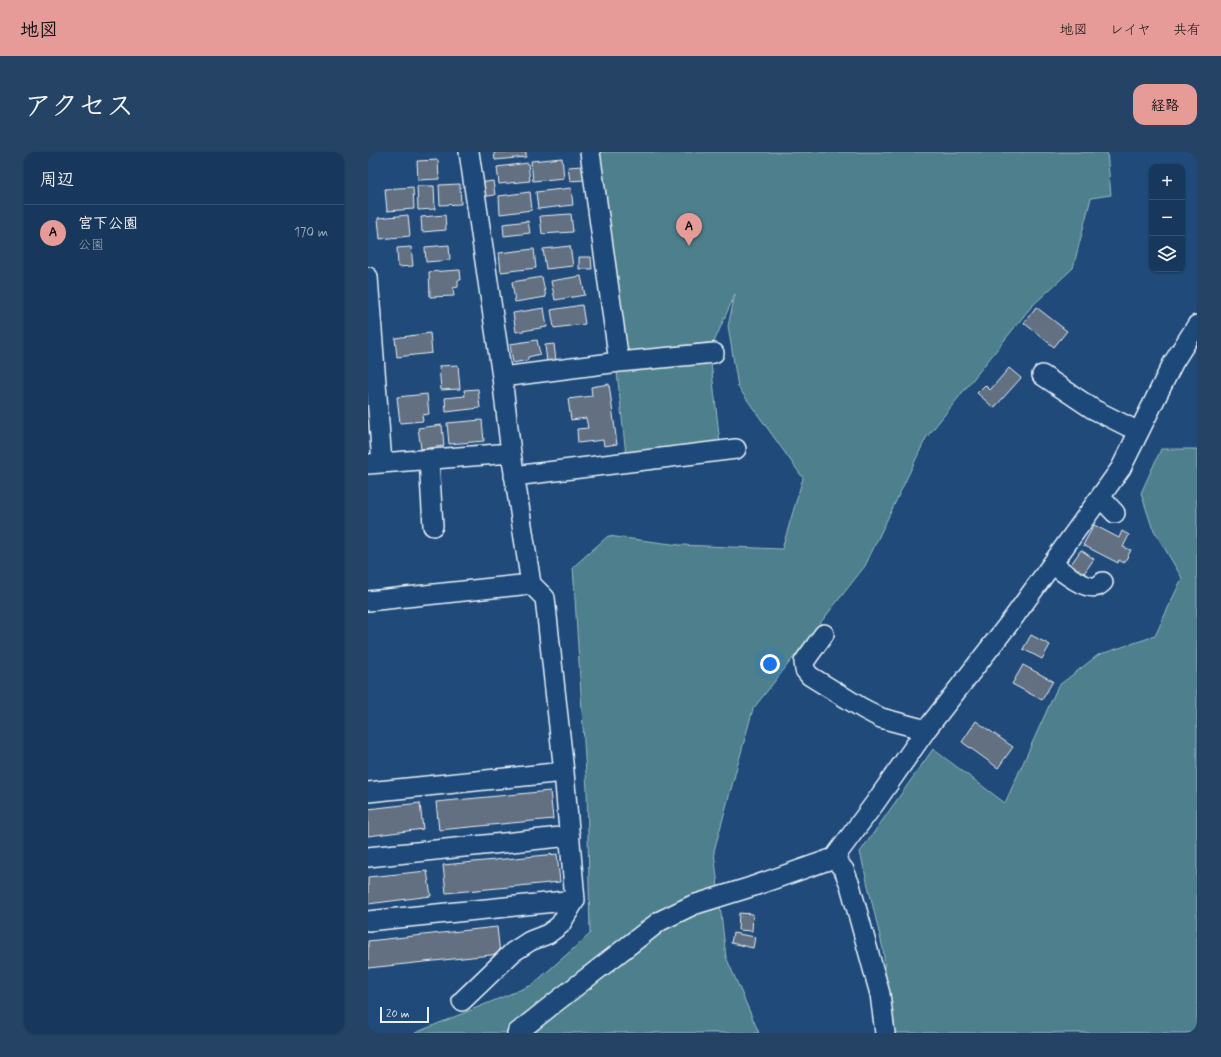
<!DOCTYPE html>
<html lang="ja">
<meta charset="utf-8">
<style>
:root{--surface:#17385c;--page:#244365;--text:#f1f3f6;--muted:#9eacbb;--line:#365272;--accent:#e69b98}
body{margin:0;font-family:Mynerve,"Klee One",sans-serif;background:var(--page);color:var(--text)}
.controls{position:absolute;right:12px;top:12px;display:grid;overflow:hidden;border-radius:8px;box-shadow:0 1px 3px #0004}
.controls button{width:36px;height:36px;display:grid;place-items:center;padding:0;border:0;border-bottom:1px solid var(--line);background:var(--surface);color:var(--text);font:20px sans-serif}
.scale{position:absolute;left:12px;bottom:10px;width:49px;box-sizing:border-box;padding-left:4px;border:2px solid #e8f1f8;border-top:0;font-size:11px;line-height:14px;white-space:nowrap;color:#e8f1f8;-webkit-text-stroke:3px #1f4a7a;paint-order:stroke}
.you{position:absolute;left:402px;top:512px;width:14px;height:14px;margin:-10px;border:3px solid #fff;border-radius:50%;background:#1a73e8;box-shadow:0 0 0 6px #1a73e833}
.badge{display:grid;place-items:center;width:26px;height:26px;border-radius:50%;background:var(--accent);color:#111;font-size:13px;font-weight:700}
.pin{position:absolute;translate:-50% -33px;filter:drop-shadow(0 1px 2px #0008)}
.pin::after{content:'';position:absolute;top:21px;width:14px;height:12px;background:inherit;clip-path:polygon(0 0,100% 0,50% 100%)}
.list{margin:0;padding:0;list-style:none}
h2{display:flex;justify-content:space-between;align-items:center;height:52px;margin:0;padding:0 16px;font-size:17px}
h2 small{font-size:13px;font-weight:400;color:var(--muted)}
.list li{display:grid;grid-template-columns:26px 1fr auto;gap:12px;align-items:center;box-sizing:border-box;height:56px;padding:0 16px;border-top:1px solid var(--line)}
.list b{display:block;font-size:15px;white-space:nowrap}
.list p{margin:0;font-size:13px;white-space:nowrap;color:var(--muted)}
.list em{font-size:13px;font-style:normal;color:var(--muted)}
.icon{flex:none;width:22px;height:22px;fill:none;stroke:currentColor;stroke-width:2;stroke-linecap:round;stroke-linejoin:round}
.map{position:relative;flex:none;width:829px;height:881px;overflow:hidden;border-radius:12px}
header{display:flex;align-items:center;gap:24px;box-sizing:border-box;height:56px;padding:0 20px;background:var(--accent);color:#111}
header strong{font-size:19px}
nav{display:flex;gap:22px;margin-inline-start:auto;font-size:14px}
.intro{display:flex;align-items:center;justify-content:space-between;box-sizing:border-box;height:96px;padding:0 24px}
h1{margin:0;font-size:28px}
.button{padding:10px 18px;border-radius:12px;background:var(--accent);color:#111;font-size:14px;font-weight:700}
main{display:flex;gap:24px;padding:0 24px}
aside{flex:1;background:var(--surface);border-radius:12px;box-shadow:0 1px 3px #0004}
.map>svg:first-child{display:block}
</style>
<header>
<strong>地図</strong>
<nav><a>地図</a><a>レイヤ</a><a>共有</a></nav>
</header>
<div class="intro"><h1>アクセス</h1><a class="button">経路</a></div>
<main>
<aside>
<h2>周辺<small></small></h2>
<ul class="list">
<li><span class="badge">A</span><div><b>宮下公園</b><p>公園</p></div><em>170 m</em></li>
</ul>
</aside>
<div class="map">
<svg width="829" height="881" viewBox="0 0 829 881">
<rect width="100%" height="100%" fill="#1f4a7a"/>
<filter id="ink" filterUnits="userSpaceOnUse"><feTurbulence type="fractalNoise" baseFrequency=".025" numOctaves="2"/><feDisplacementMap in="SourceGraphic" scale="8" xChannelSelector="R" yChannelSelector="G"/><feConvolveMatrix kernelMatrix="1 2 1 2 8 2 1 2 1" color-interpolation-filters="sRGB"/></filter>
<g filter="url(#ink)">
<path fill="#4e808c" stroke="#9bb8c2" d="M230 0H739L743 43 723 46 705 116 663 155 558 286 497 414 385 557 346 699 358 805 391 881H47L164 833 222 782 219 638 205 415 240 384 312 393 414 397 435 326 370 235 360 174 367 142 346 190 264 199 253 194Z
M343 210 352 292 258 303 249 220Z
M793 297H829V881H524L515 797 492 700 565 597 637 651 690 534 730 503 787 484 814 426 784 375 773 341Z"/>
<path fill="#636f82" stroke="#e8f1f8" d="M126 0H158V5L127 8Z
M194 6 196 26 165 29 163 9Z
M70 8 71 27 50 28 49 9Z
M160 11 162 29 131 32 129 15Z
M214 14 216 28 202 29 200 15Z
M125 29 127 43 113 45 111 31Z
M92 32 93 52 72 53 71 33Z
M49 34H66L67 57 50 58Z
M45 35 46 57 19 59 17 37Z
M203 36 205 53 170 57 168 40Z
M162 40 164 58 132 62 131 44Z
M203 62 205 80 174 82 172 64Z
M40 63 42 84 12 87 10 66Z
M77 63 78 78 54 80 53 65Z
M160 69 162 81 136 84 135 72Z
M81 93 82 108 58 110 57 95Z
M202 94 205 114 178 117 175 97Z
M43 95 45 114 30 115 29 96Z
M166 97 168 116 133 120 131 101Z
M211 105H223L224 117H211Z
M92 118 93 128H90V135L85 136 86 144 62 145 61 120Z
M213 124 217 143 187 148 183 129Z
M174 125 178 145 147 150 144 130Z
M214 153 217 172 186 176 183 158Z
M668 155 699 179 686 195 656 171Z
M176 156 179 175 148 180 145 161Z
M62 181 64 201 29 205 27 186Z
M169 188 172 202 160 205V208L145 211 142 192Z
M186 192 188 209 179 210 177 193Z
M90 213 92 237 73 238 71 214Z
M641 216 653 226 626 256 609 241 617 233 622 238Z
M241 232 249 292 236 294 235 288 210 291 209 277 220 276 218 266 203 268 200 247 224 244 223 235Z
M110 237 112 256 78 260 77 246 97 244 96 238Z
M59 242 61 262 54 263 55 269 32 271 29 245Z
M114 268 116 289 81 292 79 271Z
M74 273 76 294 53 297 50 276Z
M726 373 751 386 754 379 761 383 755 395 763 398 756 411 751 408 750 411 715 393Z
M713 398 726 407 714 424 701 415Z
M663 483 682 493 674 507 655 497Z
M655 513 685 529 674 548 644 532Z
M608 569 645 595 630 616 594 590Z
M182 639 185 667 71 678 68 650Z
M52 651 55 677 0 684V657Z
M189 702 192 730 78 741 75 713Z
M59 719 63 744 0 752V725Z
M371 761 385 762 384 779 370 778Z
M129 775 132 802 0 816V789Z
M365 781 387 785 385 796 363 791Z"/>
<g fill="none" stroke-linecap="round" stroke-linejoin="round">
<g stroke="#e8f1f8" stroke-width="22">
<path id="minor" d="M222 0 251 210
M0 125 14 311
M674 223 725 257 771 280
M134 225 251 210 346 201
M61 307 65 374
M0 312 143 301
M146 324 368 297
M732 345 747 361
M684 412C694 419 717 439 730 434 732 433 733 432 735 430
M0 449 163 432
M456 482 436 510 437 518 442 524 494 556 513 566 558 578
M0 640 196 620
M0 705 202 684
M466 706 476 718 482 733 512 842 517 881
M0 769 207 748
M94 849 145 800 162 789 180 782 192 773 207 748 196 620 177 446 163 432 143 301 134 225 101 0
M149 881 184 853 292 769 325 753 383 735 466 706 507 651 558 578 646 465 753 316 805 211 829 173"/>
</g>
<use href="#minor" stroke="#1f4a7a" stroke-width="19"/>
</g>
</g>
</svg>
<div class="controls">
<button>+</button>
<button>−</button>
<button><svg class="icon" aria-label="layers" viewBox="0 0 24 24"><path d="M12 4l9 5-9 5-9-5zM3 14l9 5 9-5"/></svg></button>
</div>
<div class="scale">20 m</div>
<div class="you"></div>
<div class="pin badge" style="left:321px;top:94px">A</div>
</div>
</main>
